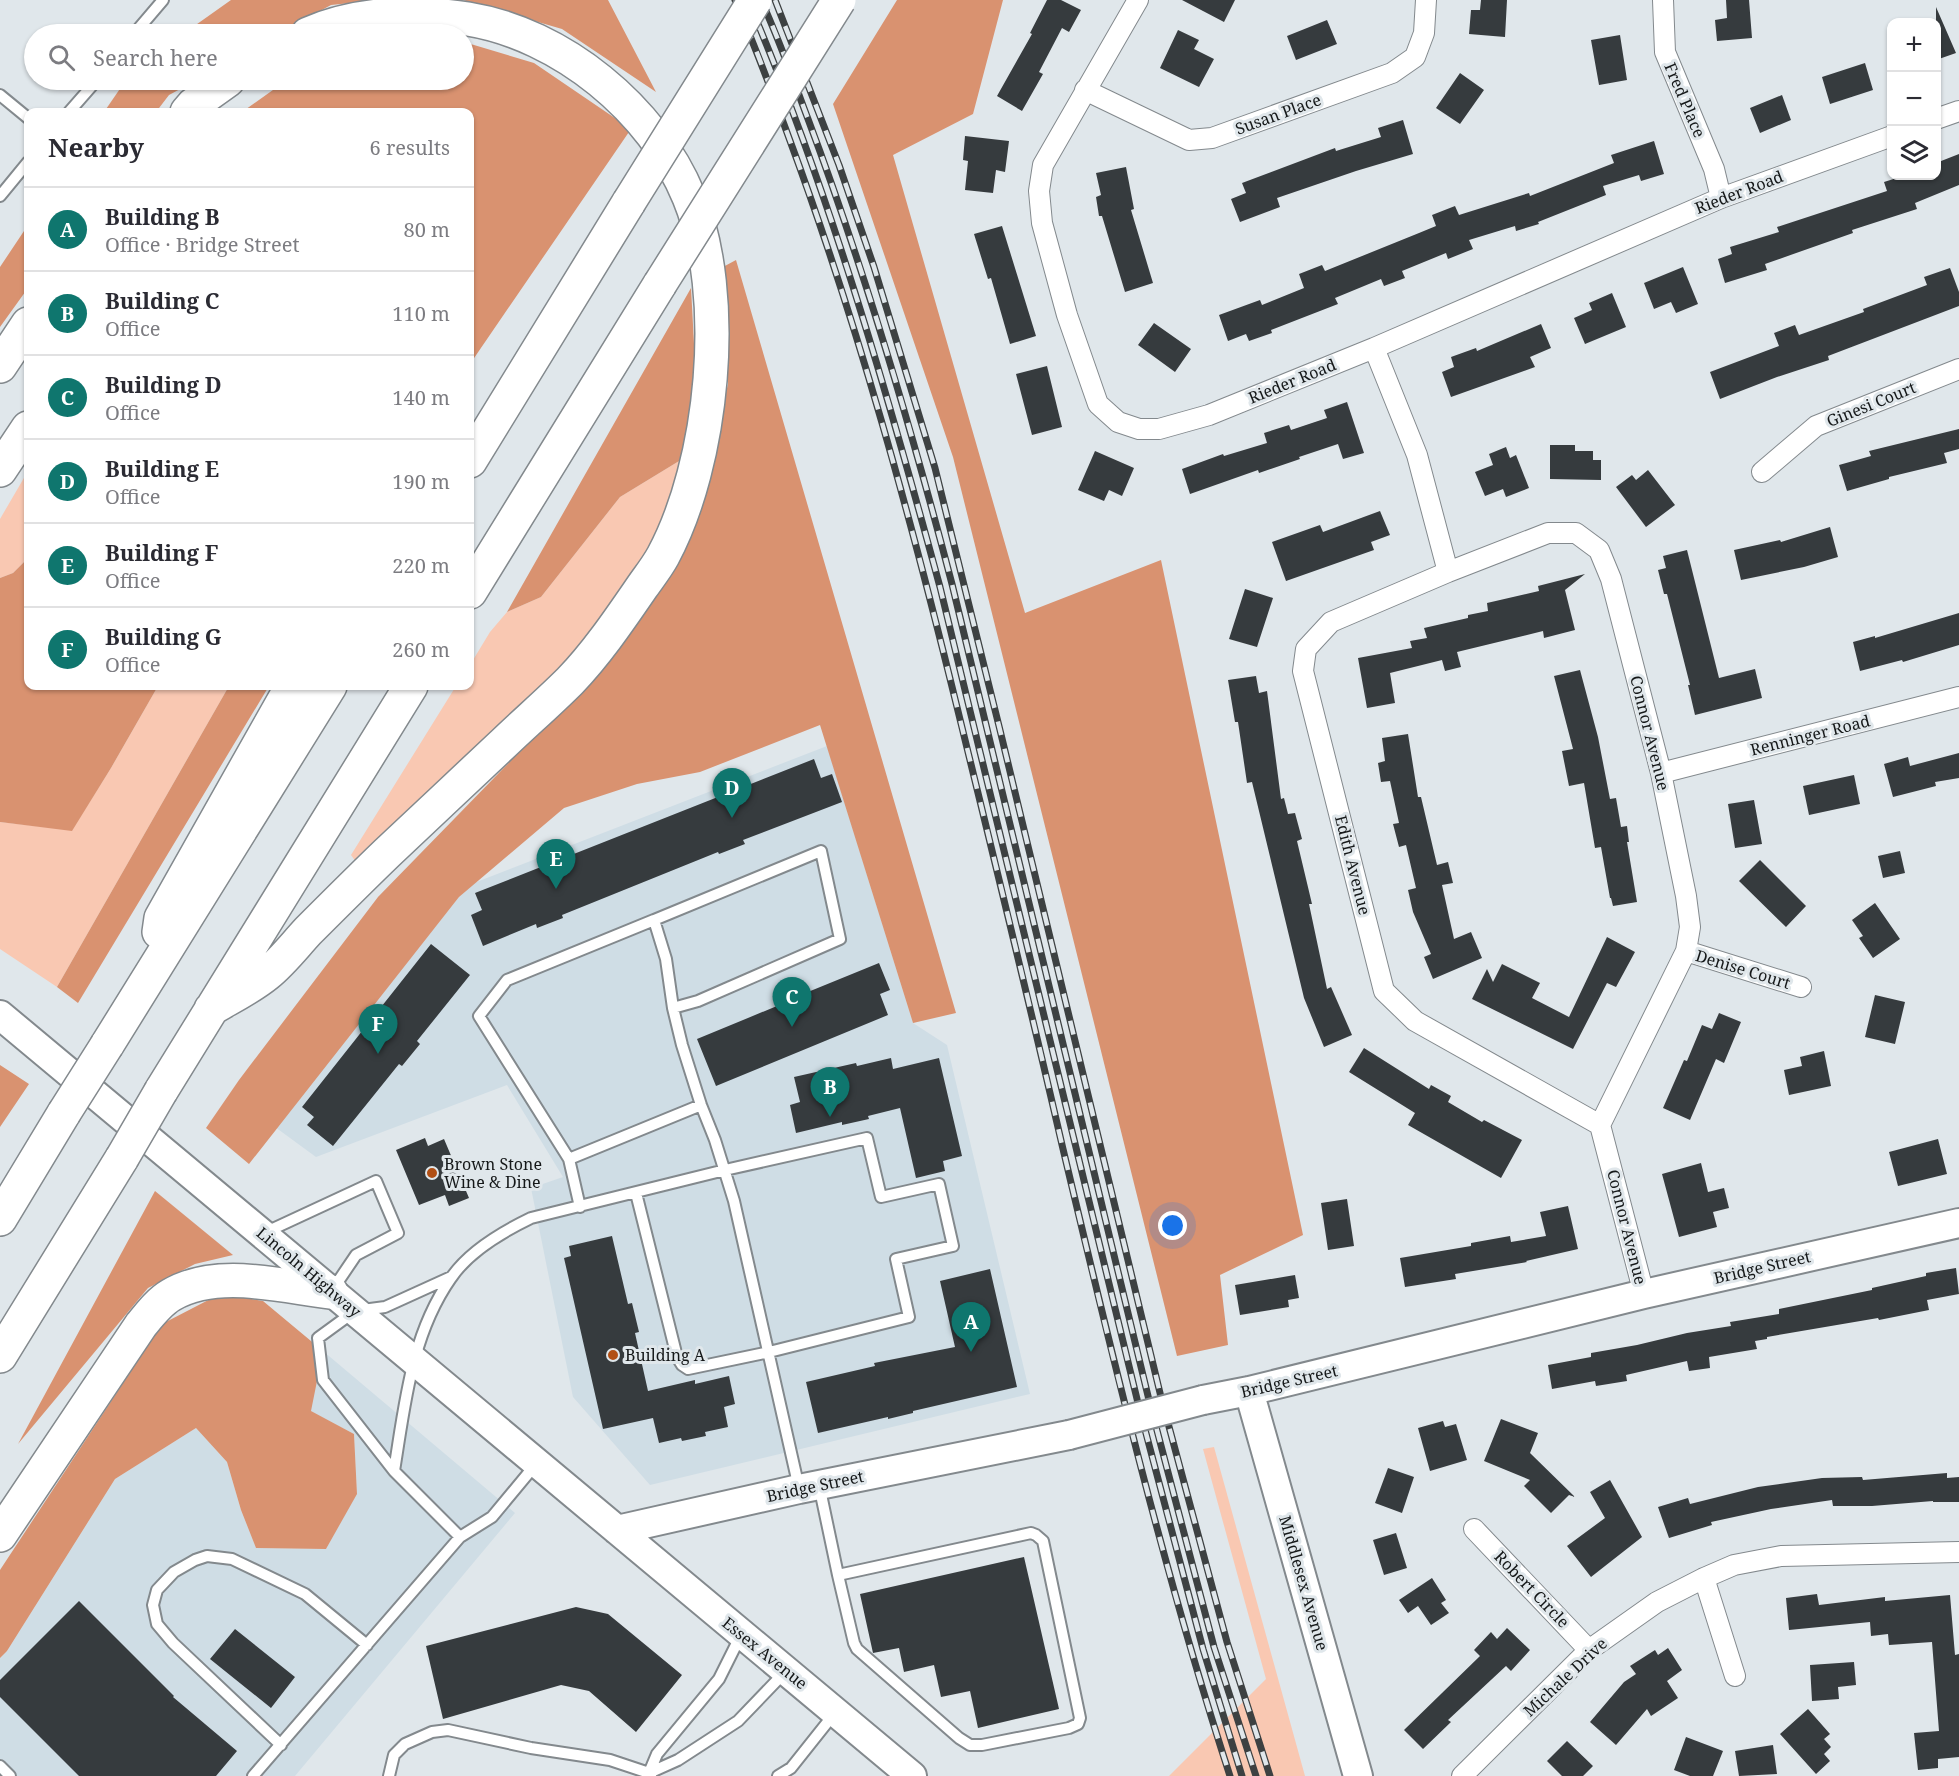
<!DOCTYPE html>
<meta charset="utf-8">
<style>
:root{--surface:#fff;--page:#f7f7f7;--text:#2b2b33;--muted:#7c7c81;--line:#e1e1e2;--accent:#0f766e}
body{margin:0;font-family:"Noto Serif",serif;background:var(--page);color:var(--text)}
.controls{position:absolute;right:18px;top:18px;display:grid;overflow:hidden;border-radius:12px;box-shadow:0 2px 4px #0004}
.controls button{width:54px;height:54px;display:grid;place-items:center;padding:0;border:0;border-bottom:2px solid var(--line);background:var(--surface);color:var(--text);font:30px sans-serif}
.you{position:absolute;left:1173px;top:1226px;width:21px;height:21px;margin:-15px;border:4px solid #fff;border-radius:50%;background:#1a73e8;box-shadow:0 0 0 9px #1a73e833}
.badge{display:grid;place-items:center;width:39px;height:39px;border-radius:50%;background:var(--accent);color:#fff;font-size:20px;font-weight:700}
.pin{position:absolute;translate:-50% -50px;filter:drop-shadow(0 2px 3px #0008)}
.pin::after{content:'';position:absolute;top:32px;width:21px;height:18px;background:inherit;clip-path:polygon(0 0,100% 0,50% 100%)}
.list{margin:0;padding:0;list-style:none}
h2{display:flex;justify-content:space-between;align-items:center;height:78px;margin:0;padding:0 24px;font-size:26px}
h2 small{font-size:20px;font-weight:400;color:var(--muted)}
.list li{display:grid;grid-template-columns:39px 1fr auto;gap:18px;align-items:center;box-sizing:border-box;height:84px;padding:0 24px;border-top:2px solid var(--line)}
.list b{display:block;font-size:22px;white-space:nowrap}
.list p{margin:0;font-size:20px;white-space:nowrap;color:var(--muted)}
.list em{font-size:20px;font-style:normal;color:var(--muted)}
.icon{flex:none;width:33px;height:33px;fill:none;stroke:currentColor;stroke-width:2;stroke-linecap:round;stroke-linejoin:round}
.map{position:relative;flex:none;width:1959px;height:1776px;overflow:hidden}
.search{position:absolute;background:var(--surface);box-shadow:0 2px 4px #0004;left:24px;top:24px;width:450px;height:66px;display:flex;align-items:center;gap:15px;box-sizing:border-box;padding:0 21px;border-radius:33px;color:var(--muted);font-size:22px}
.panel{position:absolute;background:var(--surface);box-shadow:0 2px 4px #0004;left:24px;top:108px;width:450px;height:582px;border-radius:12px}
.map>svg:first-child{display:block}
</style>
<div class="map">
<svg width="1959" height="1776" viewBox="0 0 1959 1776">
<rect width="100%" height="100%" fill="#e0e7eb"/>
<path fill="#cfdde5" d="M827 746 913 1023 947 1045 1030 1394 650 1485 573 1397 531 1188 563 1177 507 1085 316 1157 275 1127 459 897 474 883Z
M323 1351 515 1513 295 1776H0V1658L7 1651 115 1479 196 1428 227 1462 241 1510 256 1548 326 1549 357 1493 354 1434 310 1411Z"/>
<path fill="#f9c8b2" d="M684 458 653 547 593 635 525 706 356 862 351 855 456 686H470V665L490 632 507 612 541 597 620 497Z
M28 471V558L13 573 0 578V519Z
M158 686H229L57 987 0 949V822L72 830 111 768Z
M1214 1447 1305 1776H1169L1266 1679 1203 1449Z"/>
<path fill="#d99270" d="M231 0H380L331 5 278 34H183Z
M463 0H608L656 92 562 29Z
M897 0H1003L973 114 893 155 1025 613 1161 560 1303 1235 1220 1275 1228 1345 1177 1356 953 457 833 104Z
M464 42 534 63 631 129 470 364V112H242L287 80H464Z
M126 80H197L169 95 156 112H104Z
M28 225V288L0 327V267Z
M736 260 956 1013 913 1023 820 725 700 772 637 784 564 808 459 897 249 1164 206 1128 239 1080 378 897 609 660 696 519 728 384 723 267Z
M691 288 695 362 684 458 620 497 541 597 507 612Z
M28 558V686H158L111 768 72 831 0 822V578L13 573Z
M229 686H269L78 1003 57 987Z
M0 1065 29 1084 0 1127Z
M155 1191 233 1255 195 1264 148 1288 18 1444Z
M220 1294 263 1301 323 1351 311 1411 354 1434 357 1494 326 1549 256 1548 241 1510 227 1462 196 1428 115 1479 7 1651 0 1658V1570L162 1324Z"/>
<path fill="#363b3e" d="M1047 0H1061L1081 10 1069 32 1062 28 1039 72 1043 74 1022 111 997 96 1032 34 1030 33Z
M1182 0H1235L1224 22Z
M1481 0H1507L1505 37 1469 34 1471 10H1480Z
M1726 0H1749L1752 38 1717 41 1715 20 1727 18Z
M1936 7 1956 53 1936 60Z
M1327 20 1337 44 1296 60 1287 36Z
M1178 30 1199 40 1194 49 1214 59 1199 87 1160 68Z
M1620 35 1627 80 1599 85 1591 40Z
M1865 63 1873 90 1830 104 1822 77Z
M1460 73 1484 90 1460 124 1436 108Z
M1782 95 1791 120 1760 133 1750 108Z
M1403 120 1413 154 1356 171 1277 198 1280 207 1240 222 1231 199 1246 193 1242 183 1335 148 1336 151 1381 137 1378 128Z
M965 136 1009 141 1005 172 996 170 993 193 965 190 968 161 963 160Z
M1654 141 1664 174 1641 181 1639 175 1603 186 1606 195 1538 222 1539 224 1516 231 1515 226 1469 240 1473 249 1448 259 1446 253 1402 271 1405 278 1384 286 1381 279 1335 298 1338 304 1271 330 1272 333 1249 341 1246 334 1228 341 1219 315 1260 300 1262 305 1304 288 1299 274 1322 265 1325 271 1419 233 1436 226 1432 215 1455 206 1459 215 1529 193 1530 196 1614 163 1611 155Z
M1959 154V185L1915 203 1917 209 1852 230 1853 233 1765 264 1767 270 1725 283 1718 259 1732 254 1730 247 1779 232 1777 227 1887 191 1884 182 1903 176H1936V163Z
M1126 167 1134 209 1131 210 1153 283 1125 292 1102 216H1099L1096 197 1101 195 1096 173Z
M1002 226 1036 336 1010 344 991 278 988 279 974 234Z
M1683 267 1698 304 1676 313 1671 302 1654 309 1644 283Z
M1950 268 1959 292V306L1828 356 1829 360 1777 377 1720 399 1710 372 1779 346 1774 333 1795 325 1799 335 1864 312 1863 309 1927 285 1924 277Z
M1612 293 1626 327 1585 344 1574 318 1592 310 1589 303Z
M1154 323 1191 349 1175 372 1138 345Z
M1541 324 1551 348 1530 357 1535 367 1451 397 1442 372 1454 367 1451 357 1476 348 1477 351Z
M1047 366 1062 427 1032 435 1016 374Z
M1347 402 1364 453 1343 459 1338 444 1299 457 1300 459 1259 473 1258 470 1190 494 1182 469 1223 454 1224 456 1267 443 1264 433 1289 425 1291 430 1327 418 1324 410Z
M1959 429V449L1944 453 1947 463 1889 477V479L1847 491 1839 465 1871 456 1869 451Z
M1550 445H1575V451H1593V460H1601V480L1550 479Z
M1506 447 1510 458 1516 455 1529 488 1506 497 1503 489 1485 496 1475 472 1493 465 1489 454Z
M1095 451 1134 468 1122 496 1109 490 1104 501 1078 490Z
M1648 470 1675 505 1646 527 1616 487 1632 475 1636 480Z
M1380 511 1390 535 1371 542 1374 550 1286 581 1272 542 1320 525 1323 532Z
M1830 527 1838 557 1804 567 1741 580 1734 550 1780 540 1781 542Z
M1687 550 1719 678 1755 669 1762 698 1695 715 1688 685H1690L1667 594H1664L1658 570 1666 568 1663 556Z
M1585 574 1565 590 1575 630 1544 638 1543 631 1457 652 1461 667 1445 671 1442 660 1390 673 1395 703 1367 708 1358 658 1412 648 1410 641 1427 638 1424 628 1468 618V615L1488 611 1487 603 1539 591 1538 586Z
M1245 589 1273 598 1257 647 1229 639Z
M1959 613V645L1903 662 1902 660 1860 671 1853 642 1875 636V638Z
M1580 670 1598 737 1610 799 1616 798 1621 827 1627 826 1629 842H1627L1637 902 1613 906 1611 898H1610L1601 847 1595 848 1584 783 1569 786 1562 751 1573 749 1554 676Z
M1256 676 1259 693 1267 691 1281 799 1284 798 1288 814 1295 813 1302 839 1297 841 1312 904H1309L1327 989 1331 987 1352 1035 1324 1047 1304 998 1252 782 1247 783 1238 722H1235L1228 680Z
M1408 734 1418 797H1421L1437 865 1448 862 1453 883 1442 885 1454 939 1471 932 1482 958 1433 979 1424 957 1431 954 1413 912 1408 890 1416 888 1406 845 1399 847 1393 824 1399 823 1390 781 1381 782 1378 763 1385 761 1382 738Z
M1959 753V778L1935 782 1936 786 1893 797 1884 764 1908 757 1910 766Z
M814 759 821 778 832 774 842 802 743 840 745 844 719 854 718 852 562 915 563 918 537 928 536 924 483 946 471 915 482 910 475 893Z
M1854 775 1860 804 1809 815 1803 786Z
M1754 800 1762 844 1735 848 1728 804Z
M1900 851 1905 873 1883 878 1878 856Z
M1760 860 1806 906 1786 927 1739 881Z
M1875 903 1900 939 1873 958 1859 938 1863 936 1852 920Z
M1607 937 1635 952 1616 987 1607 983 1573 1049 1472 999 1487 969 1493 982 1502 964 1540 983 1532 998 1569 1017Z
M431 944 470 975 417 1041 420 1044 402 1066 399 1064 333 1146 307 1125 314 1117 302 1107Z
M879 963 890 990 880 994 888 1015 716 1086 697 1039 777 1006 776 1002 802 991 803 994Z
M1875 995 1905 1002 1895 1044 1865 1037Z
M1719 1013 1741 1022 1724 1063 1716 1059 1690 1120 1663 1108 1684 1060 1687 1061 1702 1025 1712 1029Z
M1364 1048 1429 1089 1431 1085 1451 1096 1448 1102 1482 1122 1484 1120 1522 1140 1501 1178 1408 1125 1415 1113 1349 1072Z
M1824 1051 1831 1086 1789 1095 1784 1070 1802 1066 1800 1057Z
M891 1058 893 1069 939 1058 962 1156 943 1161 945 1171 916 1178 900 1108 868 1116 869 1119 842 1125V1122L796 1133 790 1105 800 1102 794 1077 856 1063 857 1066Z
M425 1138 428 1146 444 1139 469 1198 449 1206 445 1195 419 1205 396 1150Z
M1938 1139 1947 1174 1898 1186 1889 1152Z
M1701 1163 1708 1192 1724 1188 1729 1208 1713 1212 1717 1227 1679 1237 1662 1174Z
M1347 1199 1354 1246 1328 1250 1321 1203Z
M1568 1206 1578 1249 1526 1261 1527 1262 1455 1274 1456 1279 1405 1287 1400 1258 1471 1246V1243L1510 1236 1511 1242 1546 1236 1540 1212Z
M612 1236 628 1304 632 1303 639 1332 635 1333 648 1391 695 1380V1384L729 1376 735 1404 724 1407 728 1427 705 1432 706 1436 682 1441 681 1438 659 1443 653 1418 603 1429 564 1258 571 1256 569 1246Z
M1956 1268 1959 1294 1927 1300 1929 1310 1879 1320 1878 1318 1767 1337V1339L1755 1341 1757 1349 1709 1357 1710 1368 1689 1371 1687 1361 1626 1375 1627 1381 1596 1386 1595 1381 1552 1389 1548 1365 1591 1357V1353L1637 1345 1687 1333 1731 1326 1730 1322 1779 1314V1309L1872 1290V1288L1926 1276V1273Z
M990 1269 1017 1387 913 1411V1413L888 1419V1417L818 1433 806 1382 875 1366 874 1363 955 1347 940 1281Z
M1295 1275 1299 1298 1288 1300 1289 1307 1240 1315 1235 1285Z
M1501 1419 1538 1433 1530 1453 1575 1497 1569 1495 1551 1513 1524 1486 1530 1480 1484 1461Z
M1443 1421 1445 1427 1456 1424 1467 1460 1430 1471 1418 1428Z
M1388 1468 1414 1477 1402 1513 1375 1503Z
M1947 1473V1478L1959 1477V1502H1933V1501L1872 1506H1833L1832 1500 1771 1509 1711 1522 1712 1525 1669 1538 1658 1507 1688 1498 1690 1504 1758 1487 1822 1478 1862 1477 1863 1480Z
M1610 1480 1642 1537 1591 1577 1567 1546 1605 1518 1590 1492Z
M1396 1533 1407 1568 1384 1575 1373 1540Z
M1024 1557 1059 1709 978 1728 970 1691 941 1697 934 1665 904 1672 899 1648 873 1653 860 1594Z
M1432 1578 1446 1600 1441 1603 1449 1613 1431 1625 1418 1606 1408 1613 1399 1600Z
M1817 1594 1819 1605 1885 1597V1601L1950 1595 1955 1655 1959 1654V1757L1938 1759V1768L1918 1770 1914 1733 1939 1731 1932 1642 1889 1645 1888 1634 1871 1636 1870 1622 1789 1630 1786 1598Z
M79 1601 174 1696 173 1697 237 1751 216 1776H79L0 1697V1680Z
M576 1607 608 1614 682 1675 636 1732 589 1691 561 1685 443 1719 426 1646Z
M1507 1628 1530 1650 1511 1671 1506 1666 1448 1720 1451 1722 1423 1749 1404 1730 1480 1656 1474 1650 1491 1632 1497 1639Z
M235 1629 295 1677 271 1708 210 1659Z
M1668 1648 1682 1670 1667 1681 1678 1698 1651 1716 1647 1709 1616 1745 1590 1722 1624 1682 1636 1674 1630 1666 1655 1650 1658 1655Z
M1854 1662 1856 1685 1838 1687 1839 1699 1812 1701 1810 1665Z
M1808 1709 1830 1734 1824 1739 1831 1747 1824 1754 1830 1761 1816 1774 1780 1734Z
M1686 1737 1723 1751 1713 1776H1690L1674 1770Z
M1567 1741 1593 1766 1583 1776H1562L1547 1761Z
M1773 1745 1777 1774 1739 1776 1735 1751Z"/>
<g fill="none" stroke-linecap="round" stroke-linejoin="round">
<g stroke="#83898d" stroke-width="14">
<path id="lane" d="M134 34 163 0
M0 95 28 118
M69 112 97 80
M0 196 28 162
M654 920 821 851 840 939 698 1001 673 1008
M569 1159 701 1105
M580 1207 569 1159 479 1016 507 980 654 920 666 959 673 1008 682 1045 701 1105 715 1140 734 1201 799 1488
M264 1233 376 1181 398 1233 356 1255 333 1289
M394 1471 323 1380 318 1338 355 1311 385 1307 451 1277
M819 1485 838 1575
M1031 1533 1036 1535 1043 1541 1080 1718 1078 1724 1069 1728 982 1745H970L959 1738 857 1649 854 1643 838 1575Z
M460 1537 492 1517 536 1464
M741 1635 719 1679 657 1754 649 1773 678 1760 738 1721 786 1671
M281 1745 173 1643 157 1624 153 1605 157 1590 174 1572 195 1560 207 1556 232 1559 305 1594 367 1645
M0 1766 10 1776
M253 1776 460 1537 394 1471C405 1404 411 1335 451 1278 469 1251 502 1232 531 1218L725 1170 867 1138 881 1197 939 1184 953 1246 896 1259 909 1317 769 1352 688 1369 682 1365 677 1357 636 1193
M389 1776 394 1755 405 1744 432 1732 448 1730 531 1748 610 1760 649 1773 651 1776
M778 1776 791 1768 834 1714"/>
</g>
<g stroke="#83898d" stroke-width="22">
<path id="street" d="M1138 0 1043 165 1039 191 1042 223 1067 315 1098 404 1118 422 1139 429H1159L1209 415 1374 348 1721 198 1892 136
M1663 0 1665 52 1714 169 1721 198
M1085 90 1189 140 1212 138 1392 73 1415 57 1424 33 1426 0
M1936 119 1959 111
M1374 348 1417 455 1448 572
M1762 472 1816 426 1959 369
M1661 773 1959 697
M1686 951 1801 987
M1600 1125 1415 1021 1384 991 1303 671 1306 649 1331 622 1448 572 1548 533H1576L1599 550 1611 579 1661 773 1686 896 1690 927 1686 951 1600 1125 1644 1294
M1474 1529 1589 1650
M1704 1578 1735 1676
M1462 1776 1589 1650 1657 1602 1704 1578 1734 1565 1781 1556 1959 1552"/>
</g>
<g stroke="#83898d" stroke-width="32">
<path id="secondary" d="M0 1015 912 1776
M1249 1391 1358 1776
M1203 1400 1249 1391 1644 1294 1959 1223
M617 1530 799 1489 1069 1435"/>
</g>
<g stroke="#83898d" stroke-width="36">
<path id="highway" d="M187 112 193 105 228 80
M0 366 28 324
M470 461 629 202
M0 470 28 428
M470 592 660 284
M159 932 161 918 292 686
M211 1009C229 998 250 988 267 974 282 962 295 945 308 931 334 905 360 879 387 853 426 816 466 779 505 742 527 721 549 702 570 681 597 653 620 619 642 587 649 577 657 567 663 556 713 463 730 296 689 197 653 109 561 34 468 19 414 11 358 12 308 34
M107 1045 330 686
M161 1091 411 686
M0 1219 64 1113
M0 1356 122 1158
M0 1535 141 1325C150 1314 159 1302 171 1295 217 1268 280 1286 331 1292"/>
</g>
<use href="#lane" stroke="#fff" stroke-width="10"/>
<use href="#street" stroke="#fff" stroke-width="20"/>
<use href="#secondary" stroke="#fff" stroke-width="28"/>
<use href="#highway" stroke="#fff" stroke-width="33"/>
<g stroke="#3d4142" stroke-width="7">
<path id="rail" d="M735 0C755 45 772 92 789 138 858 324 910 515 957 707 993 854 1029 1001 1063 1149 1113 1359 1163 1570 1230 1776
M748 0C829 190 886 388 940 587L1138 1403 1203 1649 1242 1776
M761 0C779 39 793 79 808 119 865 271 911 427 952 584L1149 1400 1214 1647 1256 1776
M775 0 839 165 874 267 935 468 999 726 1161 1397 1227 1642 1270 1776"/>
</g>
<use href="#rail" stroke="#e0e7eb" stroke-width="4.5" stroke-dasharray="14" stroke-linecap="butt"/>
<g stroke="#83898d" stroke-width="32" stroke-linecap="butt">
<path id="secondary-bridge" d="M1069 1435 1203 1400"/>
</g>
<g stroke="#83898d" stroke-width="36" stroke-linecap="butt">
<path id="highway-bridge" d="M629 202 755 0
M660 284 839 0
M64 1113 107 1045
M122 1158 161 1091"/>
</g>
<use href="#secondary-bridge" stroke="#fff" stroke-width="28"/>
<use href="#highway-bridge" stroke="#fff" stroke-width="33"/>
</g>
<g fill="#b14f14" stroke="#e0e7eb" stroke-width="2">
<circle cx="432" cy="1173" r="6"/>
<circle cx="613" cy="1355" r="6"/>
</g>
<g text-anchor="middle" stroke-width="6" stroke-linejoin="round" paint-order="stroke">
<g font-size="16" fill="#151819" stroke="#e0e7eb">
<text transform="translate(1685 100) rotate(67)" y="6">Fred Place</text>
<text transform="translate(1278 114) rotate(-20)" y="6">Susan Place</text>
<text transform="translate(1739 192) rotate(-21)" y="6">Rieder Road</text>
<text transform="translate(1292 381) rotate(-22)" y="6">Rieder Road</text>
<text transform="translate(1871 404) rotate(-22)" y="6">Ginesi Court</text>
<text transform="translate(1650 733) rotate(76)" y="6">Connor Avenue</text>
<text transform="translate(1810 735) rotate(-14)" y="6">Renninger Road</text>
<text transform="translate(1353 865) rotate(76)" y="6">Edith Avenue</text>
<text transform="translate(1743 969) rotate(17)" y="6">Denise Court</text>
<text transform="translate(1627 1227) rotate(76)" y="6">Connor Avenue</text>
<text transform="translate(1762 1267) rotate(-13)" y="6">Bridge Street</text>
<text transform="translate(309 1272) rotate(40)" y="6">Lincoln Highway</text>
<text transform="translate(1289 1381) rotate(-13)" y="6">Bridge Street</text>
<text transform="translate(815 1486) rotate(-12)" y="6">Bridge Street</text>
<text transform="translate(1304 1583) rotate(74)" y="6">Middlesex Avenue</text>
<text transform="translate(1532 1589) rotate(46)" y="6">Robert Circle</text>
<text transform="translate(765 1653) rotate(39)" y="6">Essex Avenue</text>
<text transform="translate(1565 1677) rotate(-43)" y="6">Michale Drive</text>
</g>
<g font-size="16" fill="#151819" stroke="#e0e7eb" text-anchor="start">
<text x="444" y="1170">Brown Stone<tspan x="444" dy="18">Wine &amp; Dine</tspan></text>
<text x="625" y="1361">Building A</text>
</g>
</g>
</svg>
<div class="controls">
<button>+</button>
<button>−</button>
<button><svg class="icon" aria-label="layers" viewBox="0 0 24 24"><path d="M12 4l9 5-9 5-9-5zM3 14l9 5 9-5"/></svg></button>
</div>
<div class="you"></div>
<div class="pin badge" style="left:971px;top:1352px">A</div>
<div class="pin badge" style="left:830px;top:1117px">B</div>
<div class="pin badge" style="left:792px;top:1027px">C</div>
<div class="pin badge" style="left:732px;top:818px">D</div>
<div class="pin badge" style="left:556px;top:889px">E</div>
<div class="pin badge" style="left:378px;top:1054px">F</div>
<div class="search"><svg class="icon" aria-label="search" viewBox="0 0 24 24"><circle cx="10" cy="10" r="6"/><path d="M15 15l6 6"/></svg>Search here</div>
<section class="panel">
<h2>Nearby<small>6 results</small></h2>
<ul class="list">
<li><span class="badge">A</span><div><b>Building B</b><p>Office · Bridge Street</p></div><em>80 m</em></li>
<li><span class="badge">B</span><div><b>Building C</b><p>Office</p></div><em>110 m</em></li>
<li><span class="badge">C</span><div><b>Building D</b><p>Office</p></div><em>140 m</em></li>
<li><span class="badge">D</span><div><b>Building E</b><p>Office</p></div><em>190 m</em></li>
<li><span class="badge">E</span><div><b>Building F</b><p>Office</p></div><em>220 m</em></li>
<li><span class="badge">F</span><div><b>Building G</b><p>Office</p></div><em>260 m</em></li>
</ul>
</section>
</div>
